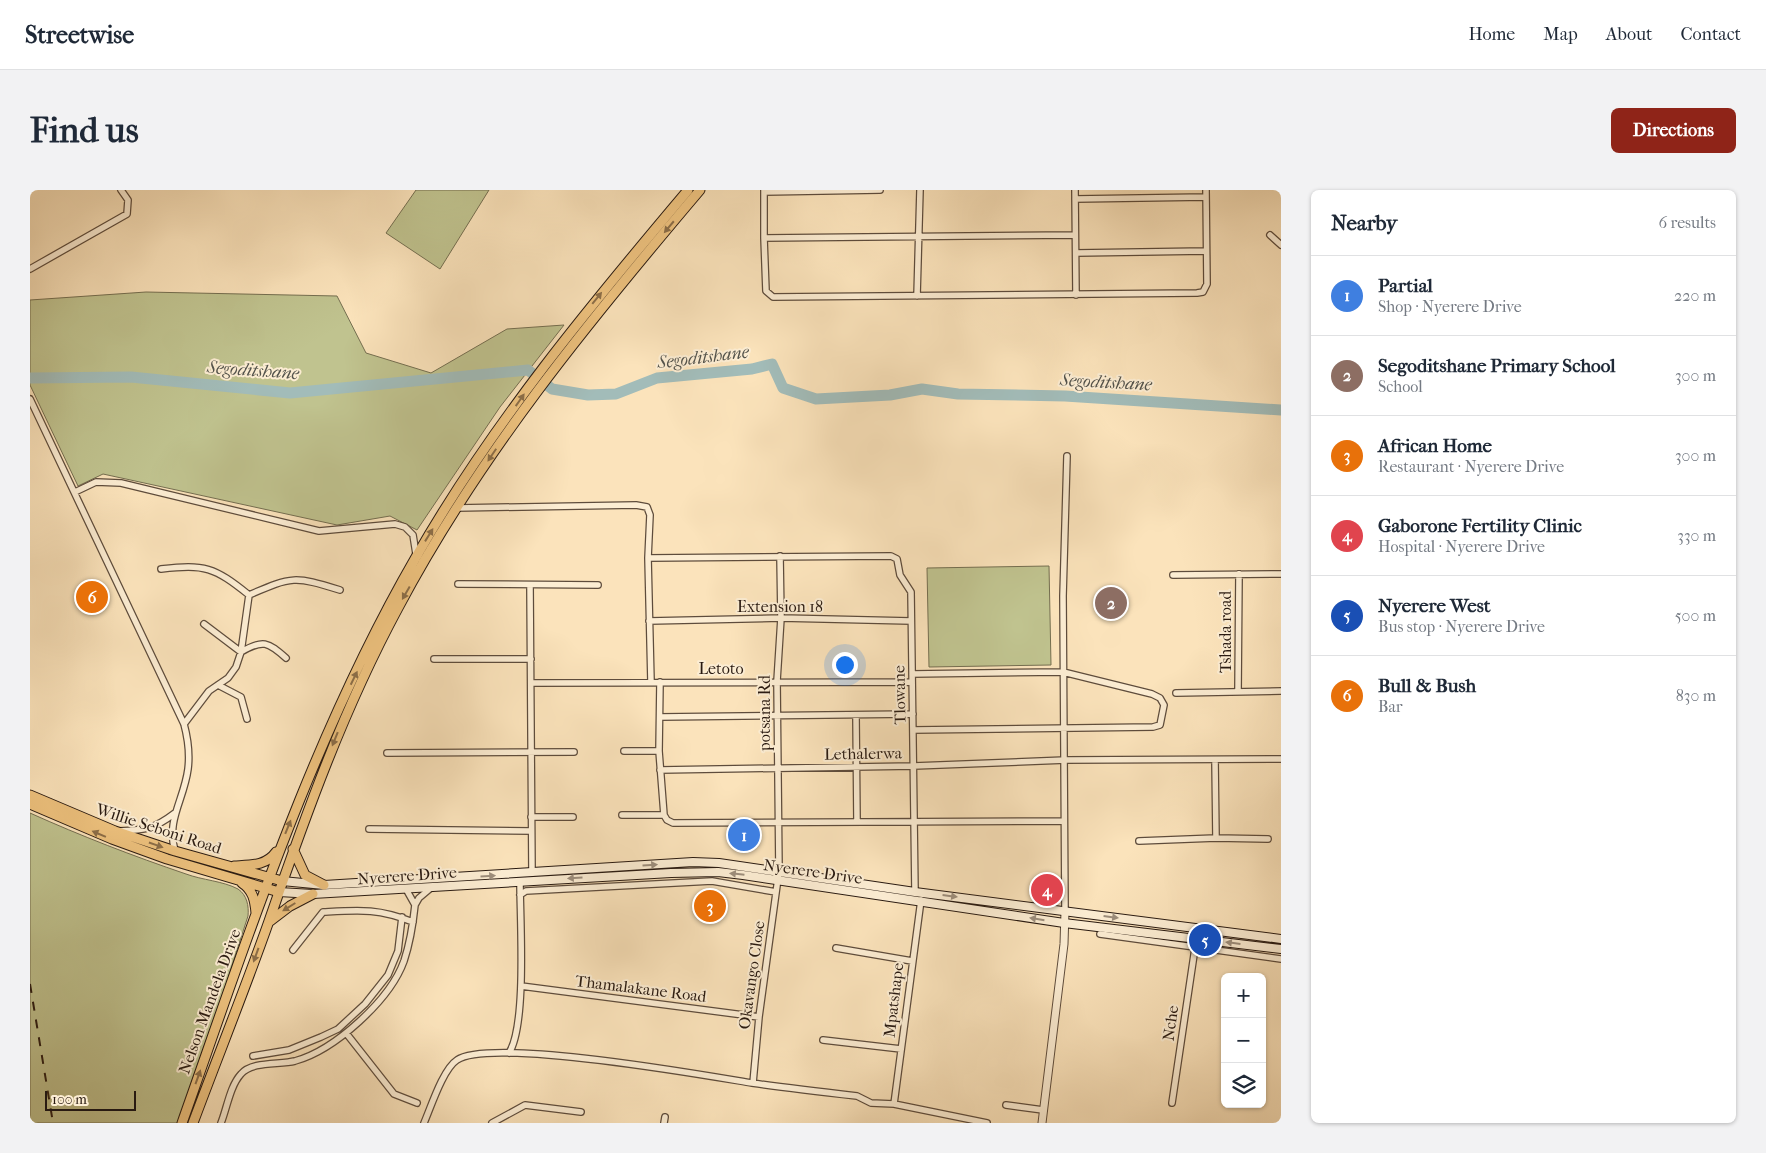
<!DOCTYPE html>
<meta charset="utf-8">
<style>
:root{--surface:#fff;--page:#f2f2f3;--text:#1f2937;--muted:#747a83;--line:#e0e1e3;--accent:#8f2418}
body{margin:0;font-family:"IM FELL French Canon",serif;background:var(--page);color:var(--text)}
.controls{position:absolute;right:15px;bottom:15px;display:grid;overflow:hidden;border-radius:8px;box-shadow:0 1px 4px #0004}
.controls button{width:45px;height:45px;display:grid;place-items:center;padding:0;border:0;border-bottom:1px solid var(--line);background:var(--surface);color:var(--text);font:25px sans-serif}
.scale{position:absolute;left:15px;bottom:12px;width:91px;box-sizing:border-box;padding-left:5px;border:2px solid #291a11;border-top:0;font-size:14px;line-height:18px;white-space:nowrap;color:#291a11;-webkit-text-stroke:4px #fcedd3;paint-order:stroke}
.you{position:absolute;left:814px;top:474px;width:18px;height:18px;margin:-12px;border:4px solid #fff;border-radius:50%;background:#1a73e8;box-shadow:0 0 0 8px #1a73e833}
.badge{display:grid;place-items:center;width:32px;height:32px;border-radius:50%;background:var(--accent);color:#fff;font-size:16px;font-weight:700}
.pin{position:absolute;translate:-50% -50%;border:2px solid #fff;box-shadow:0 1px 5px #0006}
.list{margin:0;padding:0;list-style:none}
h2{display:flex;justify-content:space-between;align-items:center;height:65px;margin:0;padding:0 20px;font-size:21px}
h2 small{font-size:16px;font-weight:400;color:var(--muted)}
.list li{display:grid;grid-template-columns:32px 1fr auto;gap:15px;align-items:center;box-sizing:border-box;height:80px;padding:0 20px;border-top:1px solid var(--line)}
.list b{display:block;font-size:19px;white-space:nowrap}
.list p{margin:0;font-size:16px;white-space:nowrap;color:var(--muted)}
.list em{font-size:16px;font-style:normal;color:var(--muted)}
.icon{flex:none;width:28px;height:28px;fill:none;stroke:currentColor;stroke-width:2;stroke-linecap:round;stroke-linejoin:round}
.map{position:relative;flex:none;width:1251px;height:933px;overflow:hidden;border-radius:8px}
header{display:flex;align-items:center;gap:30px;box-sizing:border-box;height:70px;padding:0 25px;background:var(--surface);border-bottom:1px solid var(--line)}
header strong{font-size:24px}
nav{display:flex;gap:28px;margin-inline-start:auto;font-size:18px}
.intro{display:flex;align-items:center;justify-content:space-between;box-sizing:border-box;height:120px;padding:0 30px}
h1{margin:0;font-size:35px}
.button{padding:12px 22px;border-radius:8px;background:var(--accent);color:#fff;font-size:18px;font-weight:700}
main{display:flex;gap:30px;padding:0 30px}
aside{flex:1;background:var(--surface);border-radius:8px;box-shadow:0 1px 4px #0004}
.map>svg:first-child{display:block}
</style>
<header>
<strong>Streetwise</strong>
<nav><a>Home</a><a>Map</a><a>About</a><a>Contact</a></nav>
</header>
<div class="intro"><h1>Find us</h1><a class="button">Directions</a></div>
<main>
<div class="map">
<svg width="1251" height="933" viewBox="0 0 1251 933">
<rect width="100%" height="100%" fill="#fbe3bb"/>
<filter id="stains"><feTurbulence type="fractalNoise" baseFrequency=".004" numOctaves="4"/><feColorMatrix values="0 0 0 0 .2 0 0 0 0 .09 0 0 0 0 .02 0 0 0 .5 -.17"/></filter>
<radialGradient id="worn" r=".72"><stop offset=".6" stop-color="#630" stop-opacity="0"/><stop offset="1" stop-color="#630" stop-opacity=".3"/></radialGradient>
<path fill="#c0c38f" stroke="#746e50" d="M386 0H459L410 79 356 43Z
M116 102 307 106 336 163 401 183 477 139 534 135 470 217 387 340 360 326 307 335 73 284 48 296 0 195V110Z
M1019 376 1021 475 899 477 897 378Z
M0 623C51 646 103 666 156 684 172 690 193 691 208 699 217 705 219 716 218 726L185 828 148 933H0Z"/>
<g fill="none" stroke-linecap="round" stroke-linejoin="round">
<path stroke="#a2bcb9" stroke-width="11" d="M0 188 101 187 260 203 498 180 522 199 558 205 586 204 627 188 722 179 742 174 753 198 786 209 860 205 892 199 928 204 1035 206 1251 220"/>
<g stroke="#5e4c3c" stroke-width="8">
<path id="minor" d="M1045 0 1046 105
M734 2 850 0
M1045 9 1176 7
M1045 45 734 48 736 101 743 107 1167 103 1173 102 1177 94 1176 0
M1240 45 1251 55
M734 48V0
M1046 63 1176 61
M0 79 97 24 98 10 91 0
M887 106 890 0
M0 209 154 534C158 549 160 563 158 579 154 610 136 630 145 661
M45 302 66 292 91 293 289 341 365 334 375 337 383 345 386 364
M427 318 606 315 617 317 620 325 618 368 621 492
M618 368 861 366 867 369 870 385 881 402 885 702
M131 379C175 374 184 377 219 405
M1143 385 1251 384
M428 394 568 395
M500 395 502 683
M219 405C263 386 264 386 310 400
M619 431 751 428 881 431
M174 434 211 462C233 449 238 452 256 468
M404 469H501
M882 484 1033 482 1122 504 1130 508 1134 515 1130 535 1123 537 883 540
M630 492 629 561 634 625 637 630 643 633 1033 631
M501 493 882 492
M188 495 211 507 217 529
M1208 501 1209 384
M1146 503 1251 501
M826 526 827 632
M630 527 883 524
M154 534 179 501 198 488 206 477 211 462 219 405
M594 561H629
M357 563 544 562
M1185 570 1186 648
M630 580 884 576 1036 570 1251 569
M592 625H634
M501 627H543
M339 639 501 641
M89 641C116 640 124 639 145 623
M1109 651 1186 648 1238 649
M376 699 385 715
M490 705 496 701 682 691 746 702
M1035 721 1033 406 1037 266
M1070 744 1251 769
M806 758 882 771
M263 760 293 722C329 720 348 718 383 732
M491 796 729 827
M316 843 364 904 387 913
M793 850 871 859
M479 863C497 835 490 729 490 692
M223 866 259 860 291 847 308 839 335 814 358 785 368 761 372 727
M723 893 729 827 749 681 747 491 751 428 750 366
M1142 913 1165 758
M864 914 891 710
M976 915 1013 920
M191 933C197 918 200 896 211 884 222 871 249 875 265 871 305 860 360 810 374 771 380 753 383 734 385 715L389 708 402 697
M394 933C401 917 413 879 427 870 460 847 673 885 722 893 757 898 792 902 827 906L841 913 864 914 957 933
M462 933 495 915 551 922
M634 933 635 927"/>
</g>
<g stroke="#5e4c3c" stroke-width="9">
<path id="tertiary" d="M1012 933 1034 754 1035 721"/>
</g>
<g stroke="#291a11" stroke-width="10">
<path id="secondary" d="M252 691 294 695 663 672 689 673 885 702 1251 749
M249 702 283 704 641 683 688 682 713 685 1034 733 1251 759"/>
</g>
<g stroke="#291a11" stroke-width="11">
<path id="primary" d="M0 605 85 641 145 661 252 691
M0 614 82 649 137 669 249 702
M263 659 275 685 294 695
M204 676C221 675 236 676 246 662
M212 693C223 700 225 711 226 723
M239 732 260 716 283 704
M152 933C220 741 283 545 386 367 462 234 560 116 658 0
M163 933C188 866 215 799 239 731 276 624 314 518 368 418 449 265 559 131 670 0"/>
</g>
<use href="#minor" stroke="#fcedd3" stroke-width="5.5"/>
<use href="#tertiary" stroke="#fcedd3" stroke-width="7"/>
<use href="#secondary" stroke="#fcedd3" stroke-width="8"/>
<use href="#primary" stroke="#eec27e" stroke-width="9"/>
<path stroke="#291a11" stroke-width="2" stroke-dasharray="9 9" stroke-linecap="butt" d="M0 794 23 933"/>
</g>
<defs><path id="oneway-solid" d="M-6-.8H1V-3.2L6.5 0L1 3.2V.8H-6Z" transform="scale(1.25)"/></defs>
<g fill="#8c6e48">
<use href="#oneway-solid" transform="translate(639 37) rotate(130)"/>
<use href="#oneway-solid" transform="translate(567 108) rotate(-51)"/>
<use href="#oneway-solid" transform="translate(490 210) rotate(-55)"/>
<use href="#oneway-solid" transform="translate(462 265) rotate(124)"/>
<use href="#oneway-solid" transform="translate(399 345) rotate(-58)"/>
<use href="#oneway-solid" transform="translate(376 403) rotate(120)"/>
<use href="#oneway-solid" transform="translate(324 488) rotate(-64)"/>
<use href="#oneway-solid" transform="translate(305 549) rotate(112)"/>
<use href="#oneway-solid" transform="translate(258 637) rotate(-68)"/>
<use href="#oneway-solid" transform="translate(69 644) rotate(-157)"/>
<use href="#oneway-solid" transform="translate(126 655) rotate(19)"/>
<use href="#oneway-solid" transform="translate(259 717) rotate(148)"/>
<use href="#oneway-solid" transform="translate(226 765) rotate(110)"/>
<use href="#oneway-solid" transform="translate(168 887) rotate(-70)"/>
</g>
<g fill="#9d8e7c">
<use href="#oneway-solid" transform="translate(620 675) rotate(-4)"/>
<use href="#oneway-solid" transform="translate(707 684) rotate(-174)"/>
<use href="#oneway-solid" transform="translate(458 686) rotate(-3)"/>
<use href="#oneway-solid" transform="translate(545 688) rotate(177)"/>
<use href="#oneway-solid" transform="translate(920 706) rotate(7)"/>
<use href="#oneway-solid" transform="translate(1081 727) rotate(7)"/>
<use href="#oneway-solid" transform="translate(1007 729) rotate(-171)"/>
<use href="#oneway-solid" transform="translate(1203 753) rotate(-173)"/>
</g>
<g text-anchor="middle" stroke-width="4" stroke-linejoin="round" paint-order="stroke">
<g font-size="16" fill="#291a11" stroke="#fcedd3">
<text x="750" y="422">Extension 18</text>
<text transform="translate(1195 442) rotate(-90)" y="6">Tshada road</text>
<text x="691" y="484">Letoto</text>
<text transform="translate(869 505) rotate(-91)" y="6">Tlowane</text>
<text transform="translate(734 523) rotate(-90)" y="6">potsana Rd</text>
<text transform="translate(833 563) rotate(-1)" y="6">Lethalerwa</text>
<text transform="translate(129 638) rotate(18)" y="6">Willie Seboni Road</text>
<text transform="translate(783 681) rotate(8)" y="6">Nyerere Drive</text>
<text transform="translate(377 685) rotate(-4)" y="6">Nyerere Drive</text>
<text transform="translate(721 785) rotate(-82)" y="6">Okavango Close</text>
<text transform="translate(611 798) rotate(7)" y="6">Thamalakane Road</text>
<text transform="translate(863 810) rotate(-83)" y="6">Mpatshape</text>
<text transform="translate(179 811) rotate(-70)" y="6">Nelson Mandela Drive</text>
<text transform="translate(1140 833) rotate(-82)" y="6">Nche</text>
</g>
<g font-size="18" font-style="italic" fill="#53534c" stroke="#fcedd3">
<text transform="translate(673 167) rotate(-7)" y="6">Segoditshane</text>
<text transform="translate(223 180) rotate(4)" y="6">Segoditshane</text>
<text transform="translate(1076 192) rotate(3)" y="6">Segoditshane</text>
</g>
</g>
<rect width="100%" height="100%" filter="url(#stains)"/>
<rect width="100%" height="100%" fill="url(#worn)"/>
</svg>
<div class="controls">
<button>+</button>
<button>−</button>
<button><svg class="icon" aria-label="layers" viewBox="0 0 24 24"><path d="M12 4l9 5-9 5-9-5zM3 14l9 5 9-5"/></svg></button>
</div>
<div class="scale">100 m</div>
<div class="you"></div>
<div class="pin badge" style="left:714px;top:645px;background:#3f7fe0">1</div>
<div class="pin badge" style="left:1081px;top:413px;background:#8d6e63">2</div>
<div class="pin badge" style="left:680px;top:716px;background:#e8710a">3</div>
<div class="pin badge" style="left:1017px;top:700px;background:#e0444e">4</div>
<div class="pin badge" style="left:1175px;top:750px;background:#1a4fb4">5</div>
<div class="pin badge" style="left:62px;top:407px;background:#e8710a">6</div>
</div>
<aside>
<h2>Nearby<small>6 results</small></h2>
<ul class="list">
<li><span class="badge" style="background:#3f7fe0">1</span><div><b>Partial</b><p>Shop · Nyerere Drive</p></div><em>220 m</em></li>
<li><span class="badge" style="background:#8d6e63">2</span><div><b>Segoditshane Primary School</b><p>School</p></div><em>300 m</em></li>
<li><span class="badge" style="background:#e8710a">3</span><div><b>African Home</b><p>Restaurant · Nyerere Drive</p></div><em>300 m</em></li>
<li><span class="badge" style="background:#e0444e">4</span><div><b>Gaborone Fertility Clinic</b><p>Hospital · Nyerere Drive</p></div><em>330 m</em></li>
<li><span class="badge" style="background:#1a4fb4">5</span><div><b>Nyerere West</b><p>Bus stop · Nyerere Drive</p></div><em>500 m</em></li>
<li><span class="badge" style="background:#e8710a">6</span><div><b>Bull &amp; Bush</b><p>Bar</p></div><em>830 m</em></li>
</ul>
</aside>
</main>
